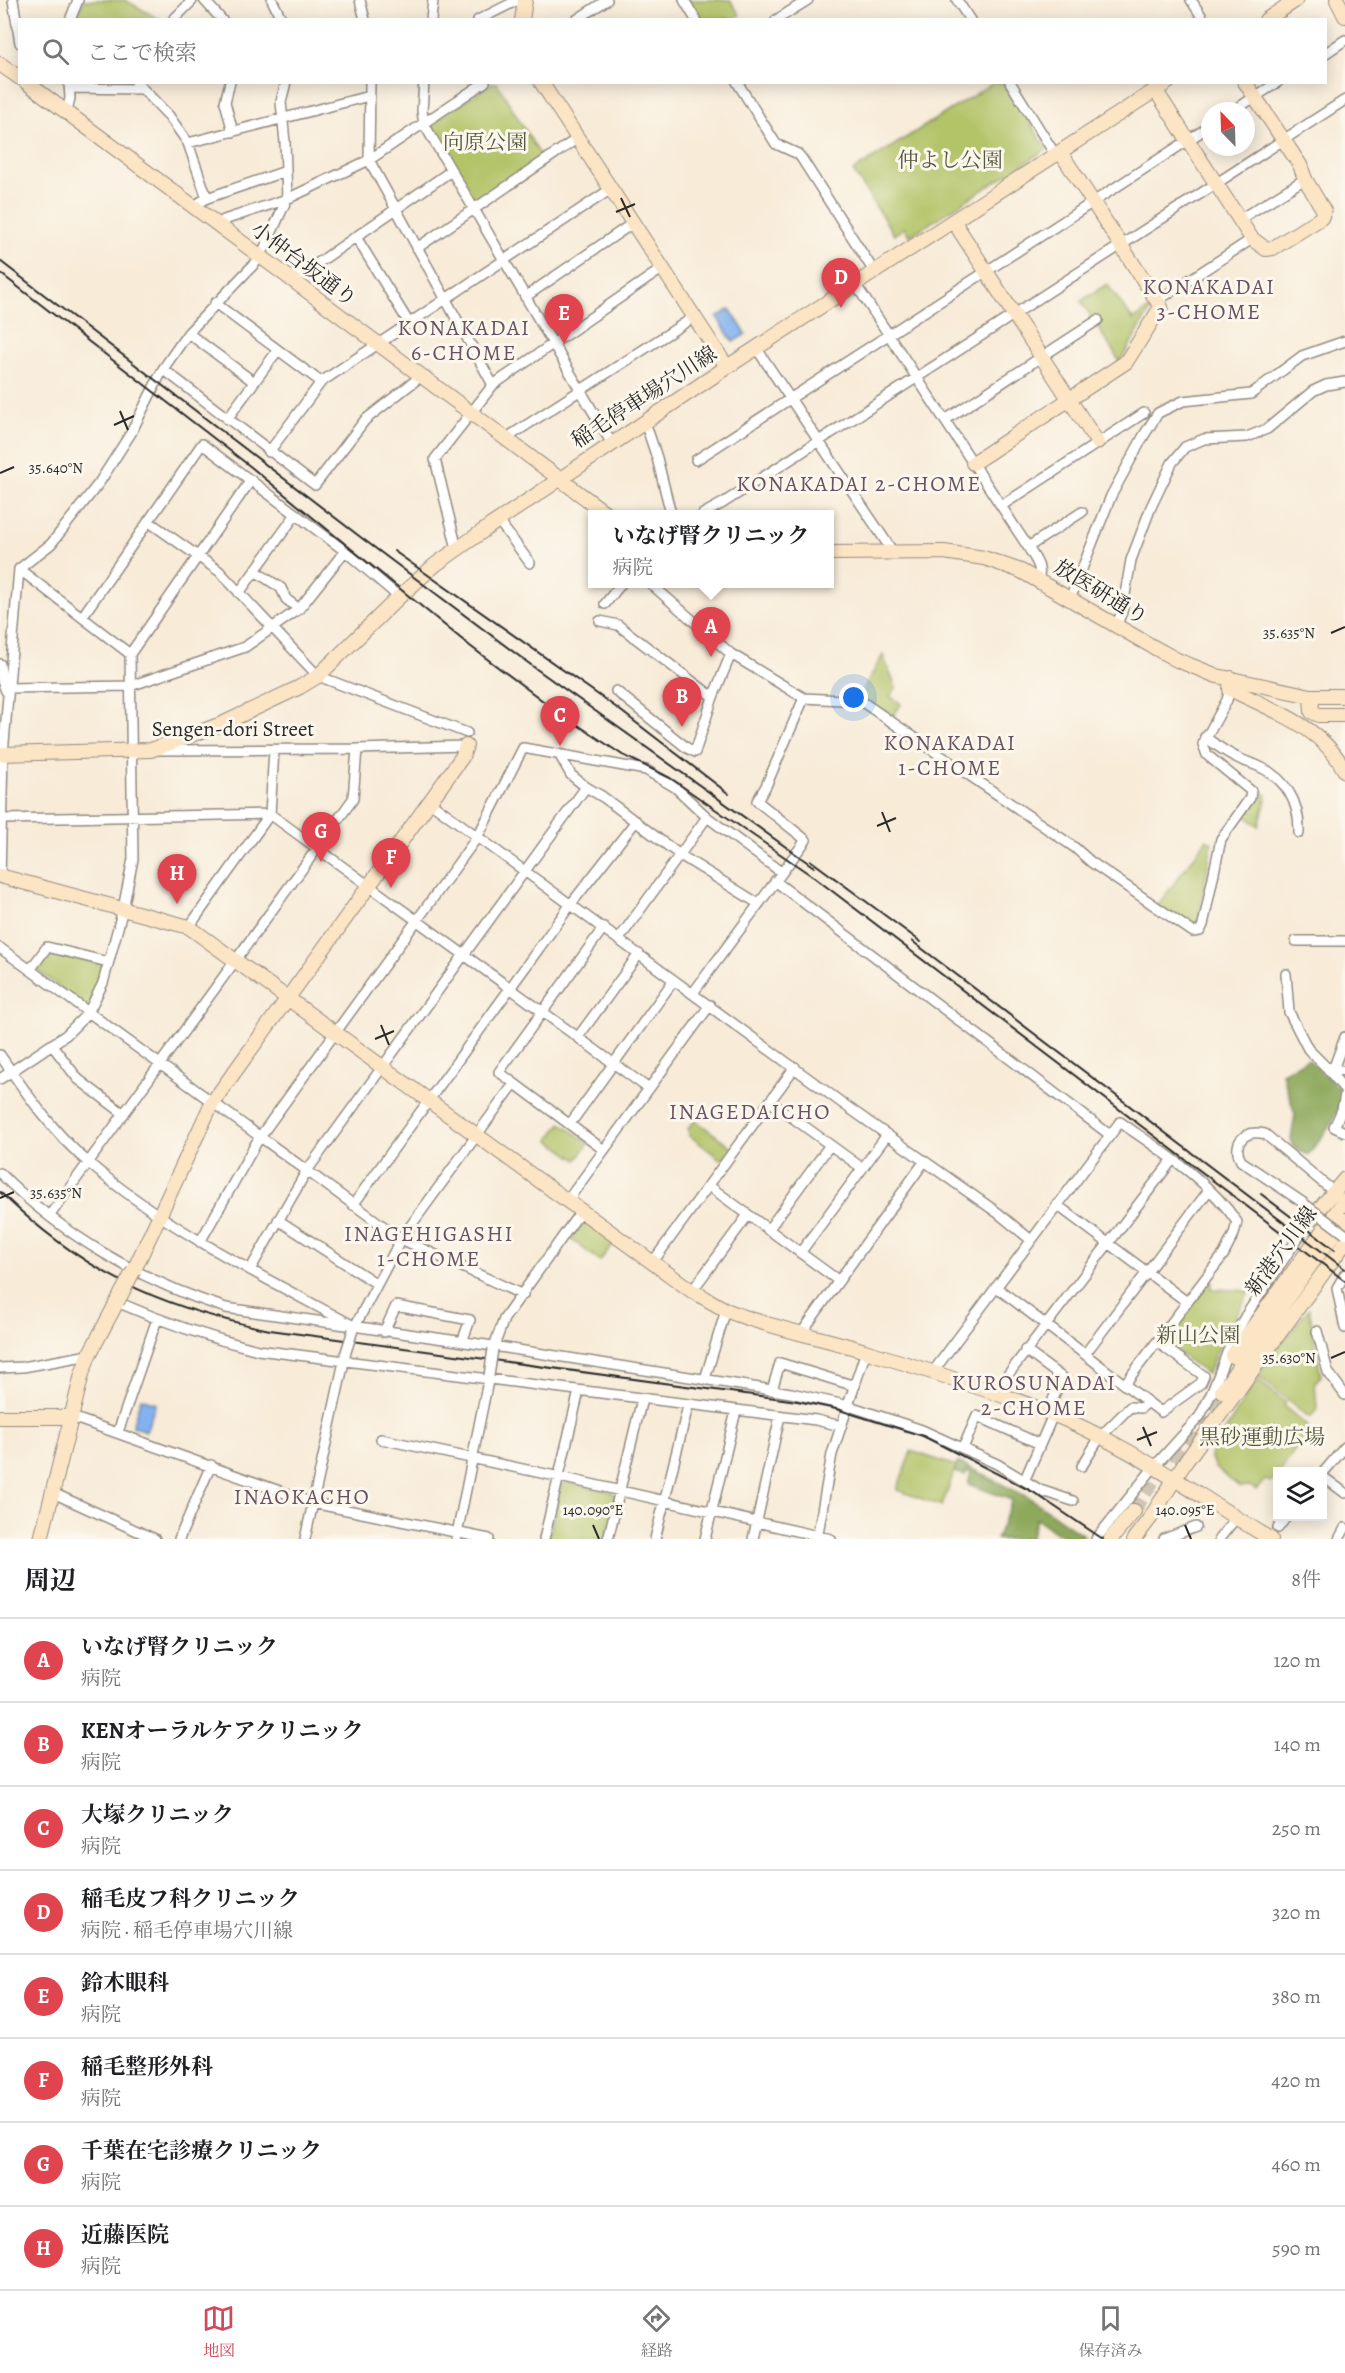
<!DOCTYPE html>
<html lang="ja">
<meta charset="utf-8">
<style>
:root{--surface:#fff;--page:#f2f2f2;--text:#202124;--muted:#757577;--line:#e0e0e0;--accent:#d1495b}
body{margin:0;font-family:Alegreya,"Noto Serif JP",serif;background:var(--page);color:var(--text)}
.controls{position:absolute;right:18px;bottom:18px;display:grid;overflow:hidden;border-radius:0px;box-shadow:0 3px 15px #0003}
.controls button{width:54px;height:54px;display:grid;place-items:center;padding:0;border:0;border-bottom:2px solid var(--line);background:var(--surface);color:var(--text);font:30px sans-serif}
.compass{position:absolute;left:1201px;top:102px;width:54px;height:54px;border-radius:50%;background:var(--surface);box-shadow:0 3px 15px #0003;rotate:337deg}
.you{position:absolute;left:854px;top:698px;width:21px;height:21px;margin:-15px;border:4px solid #fff;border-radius:50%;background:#1a73e8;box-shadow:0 0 0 9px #1a73e833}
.badge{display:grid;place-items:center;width:39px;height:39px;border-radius:50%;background:var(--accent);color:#fff;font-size:20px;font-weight:700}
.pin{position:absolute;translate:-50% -50px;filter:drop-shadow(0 2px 3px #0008)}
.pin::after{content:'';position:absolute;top:32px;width:21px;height:18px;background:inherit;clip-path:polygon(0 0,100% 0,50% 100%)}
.popup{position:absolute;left:588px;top:510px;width:246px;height:78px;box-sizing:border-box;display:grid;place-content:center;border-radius:0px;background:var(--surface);filter:drop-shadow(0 2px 4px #0005);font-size:20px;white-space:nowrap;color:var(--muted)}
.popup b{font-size:22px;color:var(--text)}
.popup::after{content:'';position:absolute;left:50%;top:100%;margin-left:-12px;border:12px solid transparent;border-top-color:var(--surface)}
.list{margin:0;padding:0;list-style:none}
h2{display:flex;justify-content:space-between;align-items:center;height:78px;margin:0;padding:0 24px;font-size:26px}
h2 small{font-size:20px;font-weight:400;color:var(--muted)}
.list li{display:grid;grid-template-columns:39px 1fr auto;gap:18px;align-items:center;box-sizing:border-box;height:84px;padding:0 24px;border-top:2px solid var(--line)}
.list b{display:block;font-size:22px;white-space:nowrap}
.list p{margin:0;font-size:20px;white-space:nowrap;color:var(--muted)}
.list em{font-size:20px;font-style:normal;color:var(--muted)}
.icon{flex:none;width:33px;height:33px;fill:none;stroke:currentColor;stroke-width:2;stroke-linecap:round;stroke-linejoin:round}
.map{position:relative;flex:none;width:1345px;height:1539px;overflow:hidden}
.search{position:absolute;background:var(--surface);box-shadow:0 3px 15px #0003;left:18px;right:18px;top:18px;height:66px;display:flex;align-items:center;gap:15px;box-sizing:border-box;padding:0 21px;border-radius:0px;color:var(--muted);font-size:22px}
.sheet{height:750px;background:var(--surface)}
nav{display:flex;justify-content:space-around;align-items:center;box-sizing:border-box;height:84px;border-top:2px solid var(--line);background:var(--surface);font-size:16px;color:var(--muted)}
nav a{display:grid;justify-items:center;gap:3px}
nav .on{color:var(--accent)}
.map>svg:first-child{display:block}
</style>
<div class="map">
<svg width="1345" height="1539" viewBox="0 0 1345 1539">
<rect width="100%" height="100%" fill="#fbf7ec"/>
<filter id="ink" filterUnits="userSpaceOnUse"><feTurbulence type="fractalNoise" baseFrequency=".0167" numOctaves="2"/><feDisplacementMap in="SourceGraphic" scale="12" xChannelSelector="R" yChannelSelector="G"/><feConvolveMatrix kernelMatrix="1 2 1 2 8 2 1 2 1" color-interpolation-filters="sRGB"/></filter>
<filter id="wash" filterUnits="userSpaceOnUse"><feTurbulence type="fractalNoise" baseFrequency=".008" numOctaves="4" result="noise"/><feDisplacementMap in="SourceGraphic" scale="24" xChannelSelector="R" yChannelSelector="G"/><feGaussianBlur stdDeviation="1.35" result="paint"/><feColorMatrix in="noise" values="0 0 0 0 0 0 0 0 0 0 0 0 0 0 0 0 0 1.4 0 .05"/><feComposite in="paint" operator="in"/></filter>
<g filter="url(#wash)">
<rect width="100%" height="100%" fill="#f8ebd8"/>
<path fill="#b2c367" stroke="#6e7749" stroke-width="1.5" d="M83 0H125L159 19H76Z
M688 0H730L740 15 733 19H700Z
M492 83H497L540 155 539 161 478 202 472 200 430 129 432 123Z
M993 83H1005L1047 149 910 236 904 228 894 235 853 171Z
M1107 284 1133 320 1153 306 1120 362 1081 301Z
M883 655 896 688 890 696 901 704 892 718 859 697Z
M1258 787 1267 796 1259 826 1241 813Z
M1207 839 1212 843 1197 927 1191 929 1157 906Z
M48 952 102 963 104 967 90 1004 85 1007 36 969Z
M695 1120 733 1148 725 1158 720 1159 689 1135 688 1129Z
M561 1123 589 1143 577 1160 549 1140Z
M581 1218 615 1242 600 1261 568 1237Z
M1212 1280V1289L1250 1291 1224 1337 1207 1374 1165 1343 1164 1338 1207 1282Z
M1309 1308 1321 1376 1315 1382 1317 1409 1310 1418 1257 1375Z
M1257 1379 1285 1402V1407L1309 1428 1281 1471 1278 1472 1277 1476 1272 1482 1265 1480 1256 1490 1250 1486 1240 1487 1215 1468 1210 1455Z
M911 1451 956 1466 942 1506 897 1490Z
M566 1482 612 1492 616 1496 606 1539H548L561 1485Z"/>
<path fill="#8da95c" stroke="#5c6a44" stroke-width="1.5" d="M1308 1059 1343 1092C1339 1117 1323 1136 1308 1155L1294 1147 1291 1139 1295 1114 1282 1073Z
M958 1462 1031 1499 1083 1535 1080 1539H1066L1036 1519 1030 1539H996L1012 1500 968 1484 971 1473 967 1471 965 1475 954 1472Z"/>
<path fill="#83b2ee" stroke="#576e8c" stroke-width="1.5" d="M730 309 746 334 733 342 717 317Z
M141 1398 156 1403 146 1431 132 1426Z"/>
</g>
<g filter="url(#ink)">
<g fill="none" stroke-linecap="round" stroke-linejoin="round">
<path stroke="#cfc5b5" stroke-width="14" stroke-dasharray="14 7" stroke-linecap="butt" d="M1176 1462 1222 1391
M1134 1511 1176 1444"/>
<g stroke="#928b82" stroke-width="12">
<path id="street" d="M13 0 20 43
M204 0 222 20
M272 0 282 20
M360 0 365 20
M684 0 696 20
M957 0 970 20
M1191 0 1204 20
M70 20 78 0
M173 20 192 1
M431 20 433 0
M478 20 518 0
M576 20 607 0
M776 20 808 0
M1326 53 1345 40
M136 82 169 116 188 143 207 198 192 207
M230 82 225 102 233 132
M370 82 369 160 493 385
M424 82 422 111 424 124 612 444
M737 82 776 144 798 154 802 159 875 273
M1010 82 1056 156
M70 88 140 89
M67 111 70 98 69 84
M1233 111 1278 82
M188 143 369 96
M207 198 286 171
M1240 219 1305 179
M219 226 224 220 287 199 369 160 485 82
M356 237 409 323
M417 248 578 138
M292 281 451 171
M856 285 1028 547C1034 558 1043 567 1038 579
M525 297 633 223
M1157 301 1252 239
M215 303 321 382
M188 333 254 382
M757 349 893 552
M163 369 315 485 365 420 420 377
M227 419 278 350
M945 420 1098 320
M645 422 657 458 671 514
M505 439 694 317
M269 452 321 382 611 189
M696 460 1210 126
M1001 506 1144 413
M703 514 723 503 1345 100
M498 520 530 563
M148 521 219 571 318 676 467 733
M1028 547 1082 512
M457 549 435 459 493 385 663 268
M19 569 130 654
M255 571 281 588 286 599 299 609
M651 584 731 654 804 698 766 786 757 801 806 840 693 993
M239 593 296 514
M1070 599 1111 496 1143 437 1158 413 1183 401 1251 394 1302 356 1345 341
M605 604 621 584
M82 617 202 444 345 551 399 597
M600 621 618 625 713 697 731 654
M1116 626 1122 612 1131 560 1151 507 1172 463 1185 447 1204 439 1247 437 1267 429 1313 391 1326 385 1345 382
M0 664 2 681 6 691
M8 688 130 686 245 647 299 609 345 551
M616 691 687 748 695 752 713 697
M804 698 861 701 1074 847 1091 862 1193 932 1200 931 1203 925 1221 839 1250 798 1251 791 1207 755 1203 744 1227 700 1230 689
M1205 737C1215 744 1225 752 1236 757 1243 761 1251 763 1258 766 1286 778 1300 803 1299 833
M159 750 357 749 466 746
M559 754 571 775 586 787 603 797 680 855 759 904
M430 802 842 1103 998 1213 1031 1240
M3 819 270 814 649 1089
M0 878 3 754 19 569 51 544 99 483 131 433 163 369 188 333 260 258 287 199 285 142 281 102 286 82
M775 881 1110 1135
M189 927 270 814 274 750
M604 927 499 1072 604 1150
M619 939 707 817
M1296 941H1345
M0 948 401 1239 523 1295
M30 970 47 947 108 962
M1286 974 1289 1012 1308 1049 1326 1067 1345 1071
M578 1037 639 954
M52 1045 78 1079 124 1114
M0 1055C26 1093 54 1134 90 1164 168 1230 260 1275 350 1324
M1326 1067 1345 1090
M1334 1067 1345 1037
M0 1079 66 1035 88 1013 103 983 123 909 133 859 130 654 251 480
M1345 1094 1342 1110 1334 1127 1345 1132
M771 1102 862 1168
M570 1124 674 980
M0 1173C62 1235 143 1282 226 1308L493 1346 791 1393 849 1406 922 1430 997 1464 1045 1493
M709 1186 839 1281
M567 1201 710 1005
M1302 1202 1241 1161C1231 1142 1246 1129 1265 1134L1334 1192
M353 1205 571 904 636 821
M1057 1205 1187 1302
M50 1215 353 799 357 749
M278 1220 377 1284
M768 1230 830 1145
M200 1242 259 1138 478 836 523 748 646 770 675 787 707 817 781 872
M800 1253 887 1135
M652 1263 795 1067
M250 1270 306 1172 586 787
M1345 1274 1337 1288 1345 1328
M996 1287 1161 1412 1201 1383 1204 1376 1157 1342
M692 1291 748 1215
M117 1302C163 1322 210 1338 258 1350L816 1420 841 1426
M353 1330 401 1239 514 1084
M1317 1331 1328 1372 1345 1395
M384 1332 396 1306 470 1320 462 1342
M800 1335 924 1162
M493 1349 504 1319 581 1211
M1025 1350 1064 1379 1057 1389 1048 1413
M1085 1354 1209 1190
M0 1368 23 1367 89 1355
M932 1373 1120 1122C1161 1151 1209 1180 1237 1222L1234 1234 1224 1254 1124 1385
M705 1379 726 1310
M772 1390 780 1363 855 1386
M994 1393 1173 1159
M72 1417 313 1503 489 1539
M118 1432 157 1319
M381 1439 560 1477 831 1539
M963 1448 977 1416 1040 1444
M1082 1466 1100 1437 1130 1407 1141 1408 1148 1402
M1322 1474 1345 1447
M1322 1476 1345 1493
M1025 1479 1053 1415
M1043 1491 1073 1501
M53 1493 155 1539
M1278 1528 1287 1516
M179 1539 211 1465
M305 1539 345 1357
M456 1539 489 1376
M544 1539 579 1391
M608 1539 642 1399
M655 1539 688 1406
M705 1539 736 1411
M753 1539 780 1416
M817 1539 832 1454 866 1351
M1096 1539 1154 1467 1200 1416 1212 1392 1232 1340 1246 1315 1311 1219
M1164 1539 1196 1527
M1219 1539 1236 1518
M1339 1539 1345 1528"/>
</g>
<g stroke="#928b82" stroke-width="16">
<path id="secondary" d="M1337 0 1345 16
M522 20 525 0
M1266 20 1296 0
M0 64 20 78
M26 82 607 514
M541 82 727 367
M1156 91 1252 239 1266 249 1273 248 1321 218 1324 211 1305 179 1300 165 1245 82
M954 222 1097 442
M973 463 1126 362 1161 307 1061 153
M830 553 944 552 984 558 1021 571 1148 644 1177 660 1217 676 1311 696H1345
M1231 678 1230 689C1272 710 1322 726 1345 771
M1311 696 1312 712 1319 715H1345
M0 754 151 750 224 723 300 687 318 676 399 597 435 565 490 526 727 367 1168 82
M0 876 189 927 692 1291C704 1297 716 1305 728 1311 773 1329 822 1337 868 1352 927 1370 987 1389 1045 1411 1126 1443 1197 1495 1271 1539
M1311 1219 1345 1179
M134 1270 212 1103 462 757 466 746
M1232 1356 1345 1200
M1222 1391 1312 1263 1345 1220
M0 1417H72
M41 1539 82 1374 89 1355 117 1302
M1111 1539 1134 1511
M1134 1539 1151 1517 1184 1464 1345 1243"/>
</g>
<use href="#street" stroke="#fff" stroke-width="9"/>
<use href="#secondary" stroke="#fce5c4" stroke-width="14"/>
<path stroke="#2b2b2b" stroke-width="2" d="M0 261 363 539 535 668 814 867
M0 273 251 467 470 646 551 707 621 754 670 778 815 878 1345 1281
M394 551 617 708 729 794
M810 860 921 942
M912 941 1345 1269
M0 1192C83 1272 157 1307 270 1330L797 1401 836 1409 923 1436 1033 1492 1103 1539
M1261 1194 1335 1250"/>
<g stroke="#928b82" stroke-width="12" stroke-linecap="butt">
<path id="street-bridge" d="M1302 1202 1345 1234
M345 1355 353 1330
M489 1376 493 1349"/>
</g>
<g stroke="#928b82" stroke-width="16" stroke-linecap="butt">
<path id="secondary-bridge" d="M117 1302 134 1270"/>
</g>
<use href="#street-bridge" stroke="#fff" stroke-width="9"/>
<use href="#secondary-bridge" stroke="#fce5c4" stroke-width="14"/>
</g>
</g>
<path fill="none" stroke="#2b2b2b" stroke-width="2" d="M621 198 630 217M616 212 635 204M120 411 128 430M114 425 134 416M0 473 14 467M1331 633 1345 627M882 812 890 832M877 826 896 818M381 1025 389 1045M375 1039 394 1031M0 1198 14 1192M1331 1358 1345 1352M1143 1427 1151 1446M1137 1440 1157 1432M593 1525 599 1539M1185 1525 1191 1539"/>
<g text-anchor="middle" stroke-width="6" stroke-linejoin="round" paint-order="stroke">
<g font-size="21" fill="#54593d" stroke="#fbf7ec">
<text x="485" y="149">向原公園</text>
<text x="950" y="167">仲よし公園</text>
<text x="1198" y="1342">新山公園</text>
<text x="1262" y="1444">黒砂運動広場</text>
</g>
<g font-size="21" fill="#2b2b2b" stroke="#fbf7ec">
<text transform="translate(304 264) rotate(37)" y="7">小仲台坂通り</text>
<text transform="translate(644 397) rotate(-33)" y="7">稲毛停車場穴川線</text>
<text transform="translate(1101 592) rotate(31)" y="7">放医研通り</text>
<text x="233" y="736">Sengen-dori Street</text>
<text transform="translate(1281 1251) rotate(-54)" y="7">新港穴川線</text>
</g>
<g font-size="22" letter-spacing="1.5" fill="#695263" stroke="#fbf7ec">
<text x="1209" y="294">KONAKADAI<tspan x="1209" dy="25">3-CHOME</tspan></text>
<text x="464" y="335">KONAKADAI<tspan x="464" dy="25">6-CHOME</tspan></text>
<text x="859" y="491">KONAKADAI 2-CHOME</text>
<text x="950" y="750">KONAKADAI<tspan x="950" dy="25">1-CHOME</tspan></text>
<text x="750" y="1119">INAGEDAICHO</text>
<text x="429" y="1241">INAGEHIGASHI<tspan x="429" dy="25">1-CHOME</tspan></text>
<text x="1034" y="1390">KUROSUNADAI<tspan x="1034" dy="25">2-CHOME</tspan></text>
<text x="302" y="1504">INAOKACHO</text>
</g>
</g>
<g font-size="15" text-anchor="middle" fill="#2b2b2b" stroke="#fbf7ec" stroke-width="6" stroke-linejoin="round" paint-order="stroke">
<text x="56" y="473">35.640°N</text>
<text x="1289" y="638">35.635°N</text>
<text x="56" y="1198">35.635°N</text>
<text x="1289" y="1363">35.630°N</text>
<text x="593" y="1515">140.090°E</text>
<text x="1185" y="1515">140.095°E</text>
</g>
</svg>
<div class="controls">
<button><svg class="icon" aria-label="layers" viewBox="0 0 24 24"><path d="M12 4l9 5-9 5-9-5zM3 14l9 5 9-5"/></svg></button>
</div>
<svg class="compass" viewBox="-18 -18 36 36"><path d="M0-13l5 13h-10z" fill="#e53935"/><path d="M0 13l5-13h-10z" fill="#757577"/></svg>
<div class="you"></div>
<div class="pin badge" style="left:711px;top:657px;background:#e0444e">A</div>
<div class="popup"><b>いなげ腎クリニック</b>病院</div>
<div class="pin badge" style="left:682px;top:727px;background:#e0444e">B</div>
<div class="pin badge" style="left:560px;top:746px;background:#e0444e">C</div>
<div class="pin badge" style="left:841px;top:308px;background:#e0444e">D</div>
<div class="pin badge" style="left:564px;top:344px;background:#e0444e">E</div>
<div class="pin badge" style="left:391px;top:888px;background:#e0444e">F</div>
<div class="pin badge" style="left:321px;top:862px;background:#e0444e">G</div>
<div class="pin badge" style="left:177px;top:904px;background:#e0444e">H</div>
<div class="search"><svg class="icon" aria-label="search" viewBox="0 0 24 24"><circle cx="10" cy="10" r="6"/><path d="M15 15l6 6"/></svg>ここで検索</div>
</div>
<section class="sheet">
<h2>周辺<small>8件</small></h2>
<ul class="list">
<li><span class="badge" style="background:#e0444e">A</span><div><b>いなげ腎クリニック</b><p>病院</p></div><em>120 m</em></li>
<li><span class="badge" style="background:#e0444e">B</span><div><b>KENオーラルケアクリニック</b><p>病院</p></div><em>140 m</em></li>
<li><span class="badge" style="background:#e0444e">C</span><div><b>大塚クリニック</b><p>病院</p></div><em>250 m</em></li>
<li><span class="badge" style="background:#e0444e">D</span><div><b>稲毛皮フ科クリニック</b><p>病院 · 稲毛停車場穴川線</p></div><em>320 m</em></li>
<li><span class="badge" style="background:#e0444e">E</span><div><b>鈴木眼科</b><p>病院</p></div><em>380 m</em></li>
<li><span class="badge" style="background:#e0444e">F</span><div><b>稲毛整形外科</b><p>病院</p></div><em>420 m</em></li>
<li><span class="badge" style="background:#e0444e">G</span><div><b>千葉在宅診療クリニック</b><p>病院</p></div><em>460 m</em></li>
<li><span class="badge" style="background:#e0444e">H</span><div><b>近藤医院</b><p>病院</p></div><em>590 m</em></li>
</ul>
</section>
<nav>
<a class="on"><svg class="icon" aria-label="map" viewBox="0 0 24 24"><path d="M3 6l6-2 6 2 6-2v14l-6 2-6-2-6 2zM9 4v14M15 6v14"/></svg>地図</a>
<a><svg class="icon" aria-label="directions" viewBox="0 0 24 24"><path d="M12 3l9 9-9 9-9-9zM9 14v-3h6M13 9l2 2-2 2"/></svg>経路</a>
<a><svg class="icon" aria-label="saved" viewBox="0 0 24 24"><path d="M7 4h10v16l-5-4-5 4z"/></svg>保存済み</a>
</nav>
